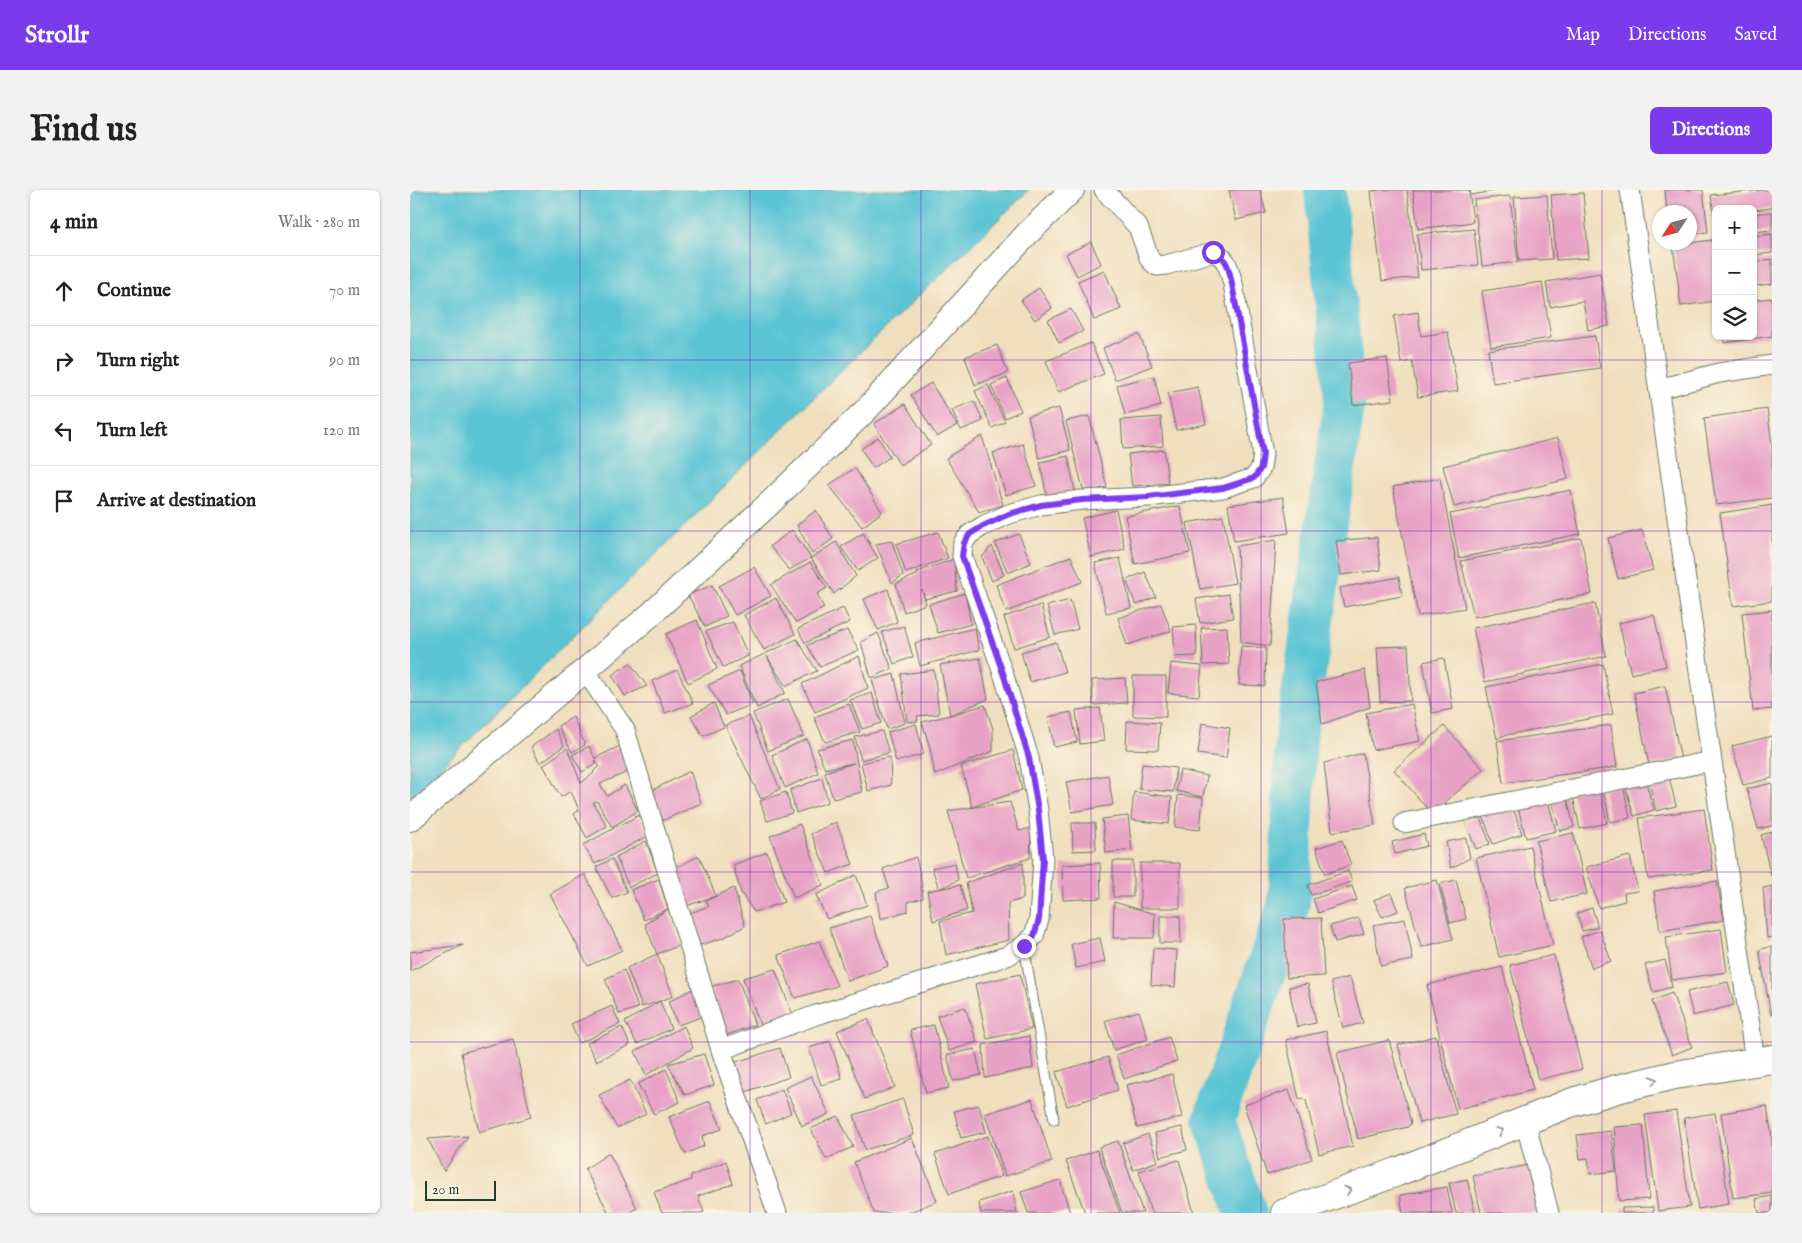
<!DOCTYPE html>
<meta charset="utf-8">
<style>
:root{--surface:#fff;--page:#f2f2f2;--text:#222;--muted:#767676;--line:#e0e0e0;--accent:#7c3aed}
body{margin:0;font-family:"IM FELL English",serif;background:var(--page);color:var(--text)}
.controls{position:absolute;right:15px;top:15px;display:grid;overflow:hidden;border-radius:8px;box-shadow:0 1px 4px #0004}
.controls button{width:45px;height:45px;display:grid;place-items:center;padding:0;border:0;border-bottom:1px solid var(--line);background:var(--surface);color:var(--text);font:25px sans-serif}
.compass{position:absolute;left:1242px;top:15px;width:45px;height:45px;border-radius:50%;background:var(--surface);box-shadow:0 1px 4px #0004;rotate:234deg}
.scale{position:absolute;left:15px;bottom:12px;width:71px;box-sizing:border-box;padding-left:5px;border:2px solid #1f3d34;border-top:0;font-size:14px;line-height:18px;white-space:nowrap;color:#1f3d34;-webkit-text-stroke:4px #fcf5e5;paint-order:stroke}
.stop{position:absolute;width:15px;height:15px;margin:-11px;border:4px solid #7c3aed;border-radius:50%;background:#fff}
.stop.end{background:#7c3aed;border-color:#fff;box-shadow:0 1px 5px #0008}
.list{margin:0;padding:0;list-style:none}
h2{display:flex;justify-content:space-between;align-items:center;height:65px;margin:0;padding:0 20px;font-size:21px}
h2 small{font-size:16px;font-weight:400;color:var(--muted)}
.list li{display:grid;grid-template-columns:32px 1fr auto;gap:15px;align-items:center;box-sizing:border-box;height:70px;padding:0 20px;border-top:1px solid var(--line)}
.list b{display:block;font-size:19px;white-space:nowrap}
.list em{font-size:16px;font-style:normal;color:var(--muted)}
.icon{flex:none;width:28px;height:28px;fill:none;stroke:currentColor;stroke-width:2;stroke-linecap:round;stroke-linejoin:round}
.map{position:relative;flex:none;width:1362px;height:1023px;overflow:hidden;border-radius:8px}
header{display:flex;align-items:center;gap:30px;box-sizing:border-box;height:70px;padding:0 25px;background:var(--accent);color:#fff}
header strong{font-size:24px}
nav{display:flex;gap:28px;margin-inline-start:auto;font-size:18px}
.intro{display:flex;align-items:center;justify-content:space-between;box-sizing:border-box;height:120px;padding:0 30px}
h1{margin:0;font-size:35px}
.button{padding:12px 22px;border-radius:8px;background:var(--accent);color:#fff;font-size:18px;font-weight:700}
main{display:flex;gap:30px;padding:0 30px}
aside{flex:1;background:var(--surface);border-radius:8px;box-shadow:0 1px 4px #0004}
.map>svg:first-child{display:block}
</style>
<header>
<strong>Strollr</strong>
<nav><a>Map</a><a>Directions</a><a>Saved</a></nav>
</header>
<div class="intro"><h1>Find us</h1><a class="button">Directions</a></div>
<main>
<aside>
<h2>4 min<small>Walk · 280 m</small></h2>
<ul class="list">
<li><svg class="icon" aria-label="ahead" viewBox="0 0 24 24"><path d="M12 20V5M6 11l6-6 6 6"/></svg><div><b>Continue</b></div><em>70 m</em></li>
<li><svg class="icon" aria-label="right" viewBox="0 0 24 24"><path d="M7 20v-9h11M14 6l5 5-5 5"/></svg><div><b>Turn right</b></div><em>90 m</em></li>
<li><svg class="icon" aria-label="left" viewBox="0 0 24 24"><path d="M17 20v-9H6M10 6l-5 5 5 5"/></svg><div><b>Turn left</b></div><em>120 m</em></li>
<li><svg class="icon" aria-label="arrive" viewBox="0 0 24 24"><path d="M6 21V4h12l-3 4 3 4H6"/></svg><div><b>Arrive at destination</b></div></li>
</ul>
</aside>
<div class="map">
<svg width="1362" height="1023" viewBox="0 0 1362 1023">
<rect width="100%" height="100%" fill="#fcf5e5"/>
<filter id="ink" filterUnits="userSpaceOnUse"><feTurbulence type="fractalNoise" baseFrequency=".02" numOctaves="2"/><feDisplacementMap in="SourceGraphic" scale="10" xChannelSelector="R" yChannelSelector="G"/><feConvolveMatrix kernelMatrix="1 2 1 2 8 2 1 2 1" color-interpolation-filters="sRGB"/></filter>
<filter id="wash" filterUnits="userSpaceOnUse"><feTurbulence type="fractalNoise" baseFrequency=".0096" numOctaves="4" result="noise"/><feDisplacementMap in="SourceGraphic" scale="20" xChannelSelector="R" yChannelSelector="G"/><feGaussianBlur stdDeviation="1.12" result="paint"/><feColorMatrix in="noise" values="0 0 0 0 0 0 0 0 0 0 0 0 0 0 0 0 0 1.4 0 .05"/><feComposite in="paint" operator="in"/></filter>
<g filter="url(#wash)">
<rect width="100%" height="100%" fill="#f0dfbe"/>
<path fill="#5ac4d5" stroke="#3c8084" d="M0 0H619L435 177 0 608Z"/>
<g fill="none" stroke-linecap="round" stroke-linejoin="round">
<path stroke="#5ac4d5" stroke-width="42" d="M836 1023 804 930 879 713 886 546 935 209 915 0"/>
</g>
<g id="blocks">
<path fill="#e8a2c6" d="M819 0H850L856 23 826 30Z
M970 0H997L1008 87 972 91 961 1Z
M1003 0H1059L1063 32 1008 39Z
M1060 0H1084L1085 1 1061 5Z
M1255 0H1293L1298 42 1280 44V22H1257Z
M1352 0H1362V18L1343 20V19H1306V24L1304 25 1301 5Z
M1173 3 1179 68 1146 70 1141 5Z
M1137 5 1142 69 1109 71 1104 7Z
M1100 6 1108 72 1072 76 1064 10Z
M1362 22V40L1343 42V24Z
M1064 39 1068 75 1011 80 1007 44Z
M1362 44V63L1343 65V46Z
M1302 50 1306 82V111L1271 116 1263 55Z
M681 52 691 74 667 86 656 64Z
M1362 69V94L1343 96V72Z
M694 80 711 119 684 130 668 91Z
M1190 83 1199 136 1178 140 1173 111 1140 117 1136 92Z
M1132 92 1141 148 1081 157 1072 101Z
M629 98 642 118 625 130 611 110Z
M1362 108V146L1314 153 1313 146H1343V110Z
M661 119 673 141 649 153 638 130Z
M1008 122 1011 146 1038 142 1048 201 1008 207 1002 171 991 173 984 126Z
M729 144 742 176 705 190 693 158Z
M1185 146 1190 178 1083 193 1078 160Z
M681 153 694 184 648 202 636 171Z
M587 155 598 183 565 195 555 167Z
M977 168 983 210 943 215 938 173Z
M744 186 751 216 715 225 707 195Z
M597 188 611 221 595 228 581 195Z
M521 193 547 235 527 247 501 205Z
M578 195 595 232 582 238 565 201Z
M788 197 796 234 766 240 758 203Z
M564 211 573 231 551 240 542 220Z
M495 214 521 255 490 275 464 234Z
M649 218 660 260 629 268 618 226Z
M1357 219 1362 254V308L1306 315 1294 228Z
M679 226 697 297 674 303 656 231Z
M751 227 753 256 713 259 711 230Z
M572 246 593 315 569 322 536 268Z
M468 247 480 267 463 278 451 259Z
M1148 248 1158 289 1044 317 1033 276Z
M613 254 626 296 596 305 583 263Z
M754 260 758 293 722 296 718 264Z
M658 266 665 301 637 307 630 272Z
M445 278 472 322 452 337 419 295Z
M1030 288 1055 418 1008 426 983 297Z
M1161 300 1170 344 1049 368 1040 324Z
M873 307 879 343 824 351 818 315Z
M1362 315V411L1323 416 1310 323Z
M770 316 780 363 725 374 715 326Z
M406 320 423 349 402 364 387 335Z
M706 320 715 359 681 367 672 328Z
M813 326 825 393 790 399 777 333Z
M382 340 401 368 379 380 360 356Z
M1232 340 1243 380 1208 389 1198 348Z
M528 342 538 368 496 383 486 354Z
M453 343 468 368 448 381 431 357Z
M609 344 621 373 598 383 585 353Z
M967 347 971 380 931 385 926 351Z
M1171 348 1182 404 1064 427 1051 371Z
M866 350 860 456 831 452 827 356Z
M482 351 493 385 482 393 466 354Z
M426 352 446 386 424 404 401 368Z
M582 356 594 385 582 391 572 367Z
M661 366 672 392 596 422 586 395Z
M710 368 721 418 696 423 685 373Z
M544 369 547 401 515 409 512 400 516 414 494 422 486 394 508 384 507 382Z
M400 372 417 398 407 404 414 418 386 433 361 395Z
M344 377 361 406 325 425 309 396Z
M735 382 746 407 726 415 716 390Z
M989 387 992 406 934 417 930 398Z
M302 395 317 426 295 437 278 405Z
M478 399 487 432 468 440 454 409Z
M555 403 561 434 528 443 519 414Z
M819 404 823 428 790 433 786 409Z
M366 408 385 444 354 460 334 425Z
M660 410 668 439 645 445 637 416Z
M1185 413 1196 466 1075 492 1063 438Z
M751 414 761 441 717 455 708 428Z
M631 415 640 447 604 458 594 427Z
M433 418 440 432 395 453 388 439Z
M1362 420V519L1343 521 1332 423Z
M1244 425 1256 476 1221 484 1209 433Z
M287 430 307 479 278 493 256 444Z
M323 432 338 466 313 477 296 441Z
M786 435 787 466 765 467 763 437Z
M494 436 503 467 484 474 472 442Z
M817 437 819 474 793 475 791 438Z
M565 438 569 460 510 476 505 453Z
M437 440 449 460 410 477 397 455Z
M468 443 482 479 461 488 451 452Z
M387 449 407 481 375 496 357 466 375 503 347 518 329 476Z
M646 452 655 482 620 492 611 462Z
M831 456 856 458 855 496 829 495Z
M998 456 1001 511 970 512 967 457Z
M449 466 458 498 405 522 392 494Z
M570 468 578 509 540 525 575 515 583 539V561L525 585 520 558 512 532 540 525 530 475Z
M1034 468 1043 519 1022 523 1013 472Z
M220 473 237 496 215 506 202 485Z
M761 473 792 476 789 506 758 503Z
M1193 474 1203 524 1092 546 1087 549 1076 497Z
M267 480 283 513 255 523 242 491Z
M524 480 529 524 507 526 508 531 497 532 491 484Z
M955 480 960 517 912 534 906 492Z
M330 481 343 514 316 525 298 495Z
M484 484 495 533 477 539 462 490Z
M723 486H756V527L723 526Z
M715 488 717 513 683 515 682 490Z
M1255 496 1271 569 1239 575 1224 503Z
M462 503 471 533 452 539 440 510Z
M378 509 394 546 358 561 343 523Z
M304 513 314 537 293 546 281 526Z
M439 514 450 542 415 552 404 527Z
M1002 514 1010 551 963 560 956 523Z
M690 518 694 551 670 554 666 520Z
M661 522 667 552 644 557 638 527Z
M339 526 370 599 351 609 315 535Z
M163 527 175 555 162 562 148 536Z
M717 531 750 533 748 560 716 559Z
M792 533 820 538 816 568 788 564Z
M506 534 514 564 486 572 478 542Z
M1201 535 1207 577 1093 593 1087 551Z
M1034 536 1073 579 1022 624 984 580Z
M146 539 154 556 130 573 121 557Z
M472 541 479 563 451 570 445 547Z
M1362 546V588L1333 595 1322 556Z
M397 549 408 583 375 598 362 565Z
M443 550 452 602 423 609 415 582 444 573 415 579 407 559Z
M212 555 222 580 190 594 197 606 215 595 228 621 202 637 187 611 183 613 197 636 177 648 164 624 169 620 161 601 151 607 133 575 157 558 171 593 184 583 183 582 189 576 185 568 186 574 172 582 162 565 179 556 185 568Z
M603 560 612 600 562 617 551 576Z
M953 563 965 635 922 642 914 573Z
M480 567 481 595 458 601 451 573Z
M732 574 766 578 763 602 729 599Z
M770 580 797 586 793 607 766 601Z
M280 581 291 613 252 631 241 601Z
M698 585 703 615 662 622 656 592Z
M1259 587 1266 616 1246 621 1239 592Z
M412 588 418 612 386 623 380 600Z
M1235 589 1244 620 1224 626 1215 595Z
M1362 593V636L1348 639 1337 599Z
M1213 595 1220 628 1200 632 1193 600Z
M1189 596 1197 633 1170 639 1162 602Z
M376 602 382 623 357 631 350 611Z
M724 602 762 607 759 634 721 630Z
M1156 604 1164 637 1150 641 1141 608Z
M768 605 793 608 790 640 765 637Z
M1137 607 1146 641 1116 648 1107 614Z
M600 612 609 641 621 638 620 668 556 688 538 621Z
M1101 613 1112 644 1083 654 1072 623Z
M1294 619 1303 680 1238 689 1229 628Z
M229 625 238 646 185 674 173 655Z
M718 626 722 660 696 663 692 629Z
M1070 626 1080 654 1066 659 1055 631Z
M426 632 443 674 418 683 401 644Z
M662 633H685L686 660 663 661Z
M390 634 413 695 384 708 360 646Z
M1362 642V686H1361L1351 645Z
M1163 643 1177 704 1141 712 1126 651Z
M1014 644 1017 656 985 664 982 652Z
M1056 648 1060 668 1041 678 1036 652Z
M932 650 941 675 915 684 906 658Z
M236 651 248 683 219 697 206 667Z
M1120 656 1143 755 1089 767 1066 668Z
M357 662 374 712 344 722 331 703 323 675Z
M289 666 306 706 324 698 335 736 313 748 284 757 272 726 299 716 296 711 306 706 273 717 259 681Z
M1220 666 1228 701 1214 703 1215 711 1189 718 1176 677Z
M506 667 511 689 513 708 498 712V721L470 729 466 702 479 698 473 679Z
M202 669 217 702 202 708 186 677Z
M703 671H723V707H703Z
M545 673 548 690 529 699 522 678Z
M613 673V709L598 713 599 750 536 765 530 731 562 723 556 693Z
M690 673 691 708 653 710 652 675Z
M730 673H770V718H730Z
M938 681 942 692 901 705 898 695Z
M175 684 212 760 178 776 140 704Z
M446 685 457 715 417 729 406 705Z
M249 689 258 719 234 730 221 700Z
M1027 690 1043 749 1011 757 995 698Z
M1046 690 1056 729 1040 733 1030 694Z
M1307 691 1314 730 1250 741 1244 701Z
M550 695 557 720 523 731 517 701Z
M942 696 947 710 908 723 903 709Z
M1362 696V747L1357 748 1353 698Z
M981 703 988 721 972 727 964 710Z
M704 712 745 724 744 748H703Z
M1182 718 1188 737 1172 741 1167 723Z
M258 719 271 755 247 764 235 734Z
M460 726 478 776 438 791 419 738Z
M750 726H770L771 753H750Z
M911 728 914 786 877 788 874 729Z
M949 728 954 744 925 752 920 736Z
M995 729 1003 770 971 776 963 735Z
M1311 739 1317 782 1262 790 1256 747Z
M1190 740 1201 771 1182 778 1171 747Z
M690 748 695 772 666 778 661 754Z
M409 751 427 796 385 808 368 765Z
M53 755 0 781V762Z
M1362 756V825H1361L1349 760Z
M743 758 767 760 765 797 741 795Z
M247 764 263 806 250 811 261 839 227 854 215 832 250 811 232 817 217 778Z
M1144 765 1172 879 1128 890 1100 775Z
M1255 770 1262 797 1243 802 1235 775Z
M1092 777 1123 900 1048 919 1017 795Z
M365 779 383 825 350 835 333 788Z
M214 780 228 818 209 824 195 789Z
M610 784 622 839 577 849 565 794Z
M940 787 953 833 933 838 921 792Z
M328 789 345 835 317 845 300 797Z
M1318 792 1324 815 1283 826 1277 802Z
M898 794 906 833 887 837 879 797Z
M284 798 291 827 268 835 258 812Z
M1262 803 1282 857 1262 865 1242 811Z
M202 816 210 834 169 853 161 834Z
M555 817 567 852 539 861 527 826Z
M729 821 738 849 704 860 695 831Z
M458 829 485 897 455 909 427 841Z
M524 835 539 898 516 903 500 840Z
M274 836 283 858 236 885 225 861Z
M212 837 220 855 186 871 177 853Z
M916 841 943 956 909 964 896 910 889 909 876 850Z
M619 846 623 878 575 888 573 855Z
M1026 846 1046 924 1009 933 988 855Z
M759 847 767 871 714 889 706 865Z
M103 849 121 927 69 942 51 863Z
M979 850 1001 933 998 937 948 949 927 863Z
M420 851 432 889 411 895 399 858Z
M370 858 379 887 332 903 323 873Z
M565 859 571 885 543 891 537 865Z
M294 864 304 895 275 905 258 874Z
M698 867 708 900 657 916 646 882Z
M256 879 270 912 244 924 228 894Z
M762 884 772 927 727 938 716 895Z
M401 886 419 924 392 936 375 898Z
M220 890 236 924 207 938 189 905Z
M372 899 381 923 356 934 347 910Z
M879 900 902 969 857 985 834 915Z
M493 909 504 945 455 960 444 925Z
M622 909 642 972 595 986 575 924Z
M300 911 312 939 292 946 294 956 275 964 259 927Z
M569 915 576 942 551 948 544 921Z
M1357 916 1362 948V1003L1323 1008 1311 923Z
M1266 921 1280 1017 1248 1021 1235 925Z
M1305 923 1319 1014 1288 1019 1274 928Z
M428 926 443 957 416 969 401 939Z
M1233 935 1239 1009 1209 1011 1204 937Z
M772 937 777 960 750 967 745 943Z
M1201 941 1206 981 1180 984 1178 968 1170 969 1167 945Z
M738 944 748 971 723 980 713 953Z
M58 946 34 981 18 949Z
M578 946 592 986 539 1004 525 964Z
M502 948 527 1011 497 1023H464L444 972Z
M708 951 733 1023H712L689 957Z
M687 960 710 1023H675L656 971Z
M199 963 227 1018 218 1023H199L175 979Z
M769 970 784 1023H741L729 981Z
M316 971 323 994 288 1006 294 1022 290 1023H252L244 1002 281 990V986Z
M1124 974 1134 1023H1071L1063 986Z
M1057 989 1065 1023H1046L1039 993Z
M650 990 660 1023H618L611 1002Z
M1037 997 1042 1023H993L990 1005Z
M603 1001 607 1023H571L569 1012Z
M1362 1006V1023H1349L1346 1009Z
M1243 1017V1023H1212V1018Z"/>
</g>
</g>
<g filter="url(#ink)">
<use href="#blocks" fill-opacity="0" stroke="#687664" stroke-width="1"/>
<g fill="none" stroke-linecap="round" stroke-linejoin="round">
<g stroke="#687664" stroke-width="11">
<path id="service" d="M614 756 644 930"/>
</g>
<g stroke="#687664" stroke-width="21">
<path id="minor" d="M1220 0 1345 871
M1249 199 1309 183 1362 175
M175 480 215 540 311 860
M994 633 1302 571
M1115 931 1139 1023
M367 1023 311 860 406 825 597 766 614 756 624 746 629 729 633 669 628 620 619 568 594 486 552 366 553 353 560 344 573 336 599 324 631 315 672 310 738 307 813 298 844 288 851 278 853 264 823 94C819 80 818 67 803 62L756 75 747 76 740 70 728 37 694 0"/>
</g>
<g stroke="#687664" stroke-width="26">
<path id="tertiary" d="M0 629 240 425 362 311 456 220 617 44 662 0"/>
</g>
<g stroke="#687664" stroke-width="30">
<path id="trunk" d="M875 1023 987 982 1160 913 1207 899 1265 885 1362 869"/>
</g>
<use href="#service" stroke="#fff" stroke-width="9"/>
<use href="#minor" stroke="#fff" stroke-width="19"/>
<use href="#tertiary" stroke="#fff" stroke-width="24"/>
<use href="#trunk" stroke="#fff" stroke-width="28"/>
</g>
<defs><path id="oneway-chevron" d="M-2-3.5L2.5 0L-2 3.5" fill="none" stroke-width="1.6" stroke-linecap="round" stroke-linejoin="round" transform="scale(1.25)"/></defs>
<g stroke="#8f9e9a">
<use href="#oneway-chevron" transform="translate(1244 890) rotate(-14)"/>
<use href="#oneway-chevron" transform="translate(1090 941) rotate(-22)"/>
<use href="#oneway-chevron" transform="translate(938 1000) rotate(-20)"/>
</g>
</g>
<g fill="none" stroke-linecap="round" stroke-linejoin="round" filter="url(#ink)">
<path stroke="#7c3aed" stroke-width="6" d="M614 756 624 746 629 729 633 669 628 620 619 568 594 486 552 366 554 353 560 344 573 336 599 324 631 315 672 310 738 307 813 298 844 288 851 278 853 264 822 94C819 80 818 67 803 62"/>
</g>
<path fill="none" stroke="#7b2cbf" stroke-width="1" stroke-opacity="0.55" d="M170 0V1023M340 0V1023M511 0V1023M681 0V1023M851 0V1023M1021 0V1023M1192 0V1023M0 170H1362M0 341H1362M0 512H1362M0 682H1362M0 852H1362"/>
</svg>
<div class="controls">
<button>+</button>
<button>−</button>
<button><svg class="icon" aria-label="layers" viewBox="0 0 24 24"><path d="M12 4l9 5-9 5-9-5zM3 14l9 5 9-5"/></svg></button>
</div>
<svg class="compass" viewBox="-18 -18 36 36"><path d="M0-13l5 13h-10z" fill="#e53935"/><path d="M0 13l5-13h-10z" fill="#767676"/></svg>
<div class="scale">20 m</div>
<div class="stop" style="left:803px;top:62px"></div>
<div class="stop end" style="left:614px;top:756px"></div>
</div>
</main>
